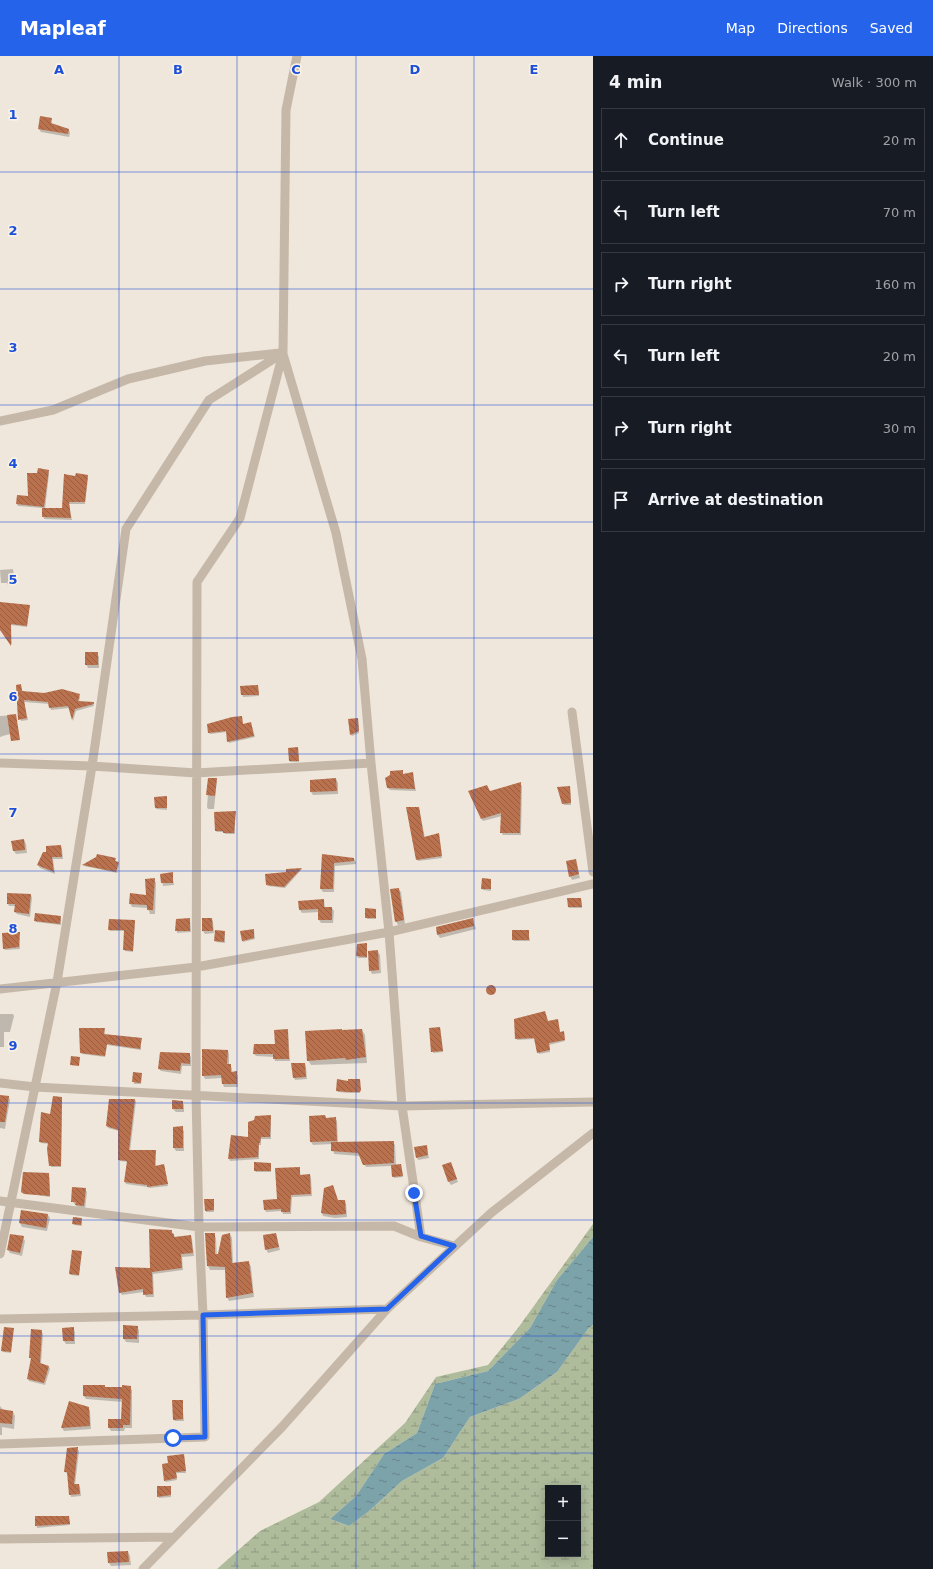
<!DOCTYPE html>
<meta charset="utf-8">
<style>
:root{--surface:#171b24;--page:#242831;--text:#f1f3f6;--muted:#9ea1a6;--line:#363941;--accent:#2563eb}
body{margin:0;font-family:"DejaVu Sans",sans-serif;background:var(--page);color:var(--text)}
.controls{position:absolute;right:12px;bottom:12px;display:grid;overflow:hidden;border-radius:0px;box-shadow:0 2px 10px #0003}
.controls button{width:36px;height:36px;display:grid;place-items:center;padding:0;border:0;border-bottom:1px solid var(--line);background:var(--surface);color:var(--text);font:20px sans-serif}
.stop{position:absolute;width:12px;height:12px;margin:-9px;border:3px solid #2563eb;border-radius:50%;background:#fff}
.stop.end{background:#2563eb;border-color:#fff;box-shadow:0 1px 4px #0008}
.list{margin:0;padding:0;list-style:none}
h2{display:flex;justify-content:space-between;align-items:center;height:52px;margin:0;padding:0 16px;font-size:17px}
h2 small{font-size:13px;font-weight:400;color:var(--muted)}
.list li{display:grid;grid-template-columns:26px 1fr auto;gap:12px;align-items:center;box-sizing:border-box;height:64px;margin:0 8px 8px;padding:0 8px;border:1px solid var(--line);border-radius:0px}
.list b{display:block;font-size:15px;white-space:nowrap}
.list em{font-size:13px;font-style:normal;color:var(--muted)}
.icon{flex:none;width:22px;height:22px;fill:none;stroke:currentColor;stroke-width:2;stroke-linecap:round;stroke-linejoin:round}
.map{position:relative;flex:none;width:593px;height:1513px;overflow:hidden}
header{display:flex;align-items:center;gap:24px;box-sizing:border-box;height:56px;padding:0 20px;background:var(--accent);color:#fff}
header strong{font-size:19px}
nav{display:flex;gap:22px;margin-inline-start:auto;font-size:14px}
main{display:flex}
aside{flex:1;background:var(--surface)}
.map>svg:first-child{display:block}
</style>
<header>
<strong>Mapleaf</strong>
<nav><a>Map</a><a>Directions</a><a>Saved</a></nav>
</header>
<main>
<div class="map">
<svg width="593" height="1513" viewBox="0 0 593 1513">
<defs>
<pattern id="wetland-marsh" width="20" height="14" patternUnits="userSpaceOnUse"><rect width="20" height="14" fill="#afbc9c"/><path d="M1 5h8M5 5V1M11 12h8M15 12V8" fill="none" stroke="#8f997f"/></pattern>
<pattern id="water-ripples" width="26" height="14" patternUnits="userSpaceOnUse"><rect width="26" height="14" fill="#7ca3a9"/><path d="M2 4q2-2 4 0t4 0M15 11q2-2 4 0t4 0" fill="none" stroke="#66858a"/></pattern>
<pattern id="building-back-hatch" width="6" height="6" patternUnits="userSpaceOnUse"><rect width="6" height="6" fill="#ba714e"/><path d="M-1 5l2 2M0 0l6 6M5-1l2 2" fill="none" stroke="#985d41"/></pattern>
</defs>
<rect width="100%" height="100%" fill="#efe7db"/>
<path fill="url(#wetland-marsh)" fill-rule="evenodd" d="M593 1168V1181L557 1224 530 1272 488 1315 435 1328 417 1377 384 1398 356 1440 330 1463 349 1470 368 1456 402 1425 443 1402 470 1361 519 1343 557 1316 588 1273 593 1269V1513H217L260 1475 319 1446 405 1367 436 1321 488 1309 518 1272ZM548 1432H578V1498H548Z"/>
<path fill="url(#water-ripples)" d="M593 1181V1269L588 1273 557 1316 519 1343 470 1361 443 1402 402 1425 368 1456 349 1470 330 1463 356 1440 384 1398 417 1377 435 1328 488 1315 530 1272 557 1224Z"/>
<path fill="#0003" d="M51 63 52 68 69 74 70 77 69 81 41 76 39 73Z
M48 415 49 418 45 453H62L76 421 87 420 88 422 85 448H69L72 464 44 463 43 452 18 450 17 448 29 441 38 418Z
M13 513 15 528 8 529 7 527H1L0 514Z
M29 550 27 571 11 569 12 589 0 573Z
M97 597 99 601V612H88L86 608Z
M20 629 23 636 79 639 80 641 79 646 93 647 94 650 76 655 73 665 69 652 51 654 49 648 24 646 28 664 21 665Z
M241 631 258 632 259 640 243 641Z
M15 659 19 677 6 679 0 681V660Z
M358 663 359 677 352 680 351 679Z
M251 667 255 681 229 687 227 676 210 678 209 677 208 669H243Z
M289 693 298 694 299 706H290Z
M402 715 403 719 413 720 416 735 390 734 388 732Z
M209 723H217V724L214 753H208L207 751Z
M336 723 338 727V738L313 739 311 736Z
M520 727 522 730 521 779H503L501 776 502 760 483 765 481 762 490 737Z
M570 731 571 749H564L563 747Z
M166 741 167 754 156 753V752Z
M419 752 425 782 438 778 442 802 418 805 417 803Z
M235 756V778H225L224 776H217L216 775Z
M24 784 26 788 27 797 16 798 14 795Z
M61 790 62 793 63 803H53L55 818 40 812 38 809 47 796Z
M323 799 354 803 356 806V808L335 810 334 836H323L321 833Z
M97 801 115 803 116 806 119 808 117 817 84 810Z
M575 804 580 822 572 824 570 820Z
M302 813 285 832 268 830 267 828 287 817V814Z
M172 817 174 829 163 830 161 819Z
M154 823 156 827 155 858H150L148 852 132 851 130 847 147 840Z
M490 824 491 835 483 834 482 833Z
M398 833 401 836 405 868 398 869 396 865Z
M31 839 32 842 30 861 17 858 15 856 16 850H9L8 848Z
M568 843 581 844 582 852H569Z
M324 844 325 852H332L334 855 333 867H321L319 864V856L302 857 300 854Z
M376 854V863H367L366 861Z
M61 861V869L36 866 35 865Z
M190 863 191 876 177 877V864Z
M212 863 213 866 214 877 205 878 203 875Z
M473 863 476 873 440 882 438 879Z
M135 865 133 896 125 895V875H110L109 873Z
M254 874 255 883 243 886 242 884Z
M528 875 530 885H514L513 884Z
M225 876V887L216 886 215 885Z
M19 877 20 893 5 894 4 892Z
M366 888 367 902H358L357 900Z
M378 896 380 899 381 917 372 918 370 914Z
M487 935a4 4 0 1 1 8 0a4 4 0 1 1-8 0Z
M0 958H13L14 960 10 976H4V991H0Z
M547 966 560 977 564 978 565 985 549 989 550 996 539 998 535 983 517 984 516 982Z
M440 972 443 996 433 997 431 973Z
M104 973 105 979 141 982V994L107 989 105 1001 82 998 81 996Z
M287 974 288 977 290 1005H275L274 1001 256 1000 254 998 276 989Z
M362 974 365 979 367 1007 311 1009 308 1004Z
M228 995 229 998V1009L232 1012V1017L236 1016 238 1020V1031H224L223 1028 222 1022 205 1023 203 1019Z
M189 998 191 1001V1010H182L181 1018 161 1015 159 1013Z
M305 1008 306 1011 307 1023 295 1024 294 1021Z
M134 1017 141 1018V1028H134Z
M360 1024V1037H349L338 1036 337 1034 349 1026Z
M0 1040 9 1041 10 1044 5 1073 0 1072Z
M62 1042 61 1111H51L49 1088 41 1087 40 1086 51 1059Z
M135 1044 136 1045 130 1095H155L156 1111 164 1109 168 1130 149 1132 148 1131 126 1128 125 1126 128 1106 120 1105 119 1103V1075L108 1072 107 1070Z
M182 1046 184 1049V1056H176L173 1053Z
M270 1060 271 1062V1083H261V1089H259V1103L230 1105 229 1103 232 1080 249 1082Z
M325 1060 327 1063 335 1062 337 1065 338 1087 393 1086 395 1089 396 1109H401L403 1121 394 1122 392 1110 366 1111 360 1100 334 1098 332 1088 313 1089 311 1086 310 1061Z
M182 1071 184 1075V1095H176L174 1092Z
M426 1090 429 1102 418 1104 417 1101Z
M451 1107 458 1126 451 1129 449 1126Z
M271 1108V1116H256L255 1115Z
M299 1112 301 1120 310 1119 311 1122 312 1140 292 1141 291 1158H283L282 1155 266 1156 265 1154 278 1144Z
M49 1119 50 1141 23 1137Z
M85 1133 87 1136 85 1153 78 1152 72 1145Z
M325 1133 338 1145H345L346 1147 347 1161 335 1162 323 1160 322 1157Z
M214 1145V1156H206V1154Z
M22 1155 48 1159 50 1162 47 1175 22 1171 20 1167Z
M82 1163V1170L74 1169 73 1167Z
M171 1175 176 1182 190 1180 192 1183 194 1200 182 1201 183 1214 153 1218 154 1241H146L144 1236 122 1239 120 1236 151 1213Z
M206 1178H214L216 1182 217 1203 230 1178 232 1182 233 1208 249 1207 251 1211 254 1241 229 1245 227 1241 226 1214H210L208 1210Z
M276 1178 280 1194 268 1197 266 1193Z
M23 1181 25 1185 22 1200 10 1197 8 1194Z
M81 1196 79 1220 71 1219 70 1218Z
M137 1271 139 1274V1287L126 1286 124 1283Z
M73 1272 75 1276V1288H66L64 1285Z
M13 1273 11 1297 3 1296 2 1295Z
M41 1275 43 1278 41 1308 49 1311 50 1313 45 1329 29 1325 28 1323 32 1305 30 1301Z
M84 1330H105L106 1332 130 1331 132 1334V1372H125L124 1375H111L109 1372 122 1364 123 1346 86 1343 84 1340Z
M182 1345 184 1365H175L174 1364Z
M0 1350 4 1355 13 1356 15 1360 14 1373 2 1371V1379H0Z
M88 1352 90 1355 91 1373 64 1375 62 1372Z
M77 1392 79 1395 75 1429H79L80 1431 81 1440 71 1441 68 1418 65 1416Z
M184 1400 186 1417H176L177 1424 166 1426 165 1425Z
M171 1433V1441L159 1442 158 1440Z
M36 1461 69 1462 70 1469 37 1472Z
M128 1496 130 1500 131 1509 111 1510 109 1507Z"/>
<path fill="url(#building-back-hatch)" d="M40 60 52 62 51 67 69 73 68 78 38 73Z
M38 412 49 414 44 451 16 448 17 439 28 440 27 417H37Z
M76 417 88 419 85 446H69L71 462 42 461V452H62L64 418 75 420Z
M0 546 30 549 27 570 11 568V590L0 574Z
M85 596H98V609H85Z
M21 628 22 635 44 637 62 633 80 638 78 645 94 646V648L75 653 72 664 68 650 49 652 48 646 24 644 27 662 18 664 16 629Z
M258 629 259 639H241L240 630Z
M16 658 20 684 11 685 7 659Z
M242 660 243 668 251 666 254 680 227 686 226 675 208 677 207 668 232 661Z
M358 662 359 675 350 679 348 663Z
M298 691 299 705H289L288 692Z
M403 714V718L413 716 415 733 387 732 385 722 390 719V715Z
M208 722H217L215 740 206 739Z
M336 722 337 735 310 736V724Z
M521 726 520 777H500L501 757 481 763 468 735 487 729 490 735Z
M570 730 571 747 562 748 557 731Z
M167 740V752H155L154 741Z
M406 751H419L424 781 439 777 442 800 416 804Z
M236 755 234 777H223V775H215L214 756Z
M24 783 25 794 13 795 11 785Z
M61 789 62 801H52L54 816 37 809 43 796H46V790Z
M97 798 116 802 115 805 119 806 116 816 82 809 96 801Z
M322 798 354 802V805L334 807 333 833H320Z
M576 803 579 818 569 821 566 805Z
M302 812 284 831 266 829 265 818 286 816V813Z
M173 816V827H161L160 818Z
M155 822 153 854H147V849L129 848 130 837 146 839 145 823Z
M482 822 491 823V833H481Z
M399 832 404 864 395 866 390 833Z
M7 837 31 838 29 858 14 856 15 848H7Z
M567 842H581L582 851H568Z
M324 843V851H332V864H318V853L299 854 298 845Z
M365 852 376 853V862H365Z
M35 857 61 860 60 868 34 865Z
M190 862V875H175L176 863Z
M202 862H212L213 875H202Z
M473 862 474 870 437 879 436 871Z
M109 863 135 864 133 895 123 894 124 874H108Z
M254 873V882L242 885 240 875Z
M215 874 225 875 224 886 214 885Z
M512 874H529V884H512Z
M20 876 19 891 3 893 2 877Z
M367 887V901L356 900 357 888Z
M378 894 379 914 369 915 368 895Z
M486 934a5 5 0 1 1 10 0a5 5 0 1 1-10 0Z
M545 955 548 965 558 963 560 976 564 975 565 984 549 987 550 994 537 997 534 982 515 983 514 963Z
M440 971 443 995 431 996 429 972Z
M79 972H105L104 978 142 982 140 993 107 988 105 1000 80 997Z
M288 973 289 1003H273V998H253L254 988H275L274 974Z
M342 973V974L362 973 366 1001 346 1004 345 1002 307 1005 305 975Z
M202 993 228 994 227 1008H231V1016L237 1015V1028H222L221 1019 202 1020Z
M160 996 190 997V1008L181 1007 180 1015 158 1013Z
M71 1000 80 1001 79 1010 70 1009Z
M291 1007H305L306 1021 293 1022Z
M133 1016 142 1017 141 1027 132 1026Z
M337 1023 348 1025V1023H360L361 1034 360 1036H348L336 1035Z
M0 1039 9 1040 5 1066H0Z
M53 1040 62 1041 61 1110H49L47 1093 48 1087 39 1086 41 1056 50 1058Z
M109 1043H135L129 1094H156L155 1110 164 1108 168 1128 147 1131V1129L124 1126 127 1105 118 1104V1074L106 1070Z
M172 1044 183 1045V1053H172Z
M271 1059 270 1081H261L260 1087H259L258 1101 228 1103 231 1079 248 1081V1066L254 1064 255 1060Z
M325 1059 326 1062 336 1061 337 1085 310 1086 309 1060Z
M183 1070V1092H173V1071Z
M394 1085V1107L363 1109 358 1097 331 1095V1086Z
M427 1089 428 1099 416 1102 414 1091Z
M254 1106 271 1107V1115H254Z
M451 1106 457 1123 448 1126 442 1109Z
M401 1108 403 1120 392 1121 391 1109Z
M300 1111V1119L310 1118 311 1138 291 1139 290 1156H281V1153L264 1154 263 1144 277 1143 275 1112Z
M23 1116 49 1117 50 1140 24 1138 21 1136Z
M333 1129 338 1144H345L346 1158 333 1159 321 1157 324 1132Z
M72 1131 86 1132 84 1150 75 1149 76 1146H71Z
M204 1143H214V1154L205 1155Z
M21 1154 48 1158 46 1172 19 1167Z
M73 1161 82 1162 81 1169 72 1168Z
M149 1173 172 1174V1177L174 1178V1181L191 1179 193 1197 181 1198 182 1212 152 1216 153 1238 143 1239V1233L119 1237 115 1211 150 1212Z
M205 1177H215V1198H218L222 1179 230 1177 232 1207 249 1205 253 1237 226 1242 225 1211 207 1210Z
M276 1177 279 1191 265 1194 263 1179Z
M10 1178 24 1180 20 1197 7 1194Z
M72 1194 82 1195 79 1219 69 1218Z
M123 1269 138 1270 137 1283H123Z
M4 1271 14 1272 11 1296 1 1295Z
M74 1271V1285H63L62 1272Z
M31 1273 42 1274 40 1307 49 1310 44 1327 27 1323 31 1302H29Z
M83 1329H105V1331H122V1329L131 1330 130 1369H123V1372H108V1363H121L122 1343 83 1340Z
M172 1344H183V1363L173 1364Z
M69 1345 89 1351 90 1370 61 1372Z
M0 1353 13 1355 12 1368 0 1367Z
M78 1391 74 1428H79L80 1438 69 1439 67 1416H64L67 1392Z
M184 1398 186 1415 176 1416 177 1422 164 1425 162 1408 168 1407 167 1400Z
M157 1430H171V1439L157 1441Z
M35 1460H69L70 1468 35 1470Z
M128 1495 129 1506 108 1507 107 1496Z"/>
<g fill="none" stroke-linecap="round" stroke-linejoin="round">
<path stroke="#c6b8a8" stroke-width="9" d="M283 298 336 477 362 603 371 707 389 876 402 1050 421 1181
M0 365 53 354 128 323 205 305 280 297
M572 656 593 816
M0 707 92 710 196 717 371 707
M0 933 196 911 389 876 593 828
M0 1027 35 1031 402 1050 593 1046
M0 1145 199 1171 394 1170 421 1181 454 1190
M0 1198 57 926 92 710 126 473 209 344 283 297
M0 1263 203 1259 387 1253
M0 1388 205 1381 203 1259 199 1171 196 1039 197 526 240 462 283 297 286 54 297 0
M0 1483 174 1481
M143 1513 282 1371 387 1253 491 1157 593 1077"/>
</g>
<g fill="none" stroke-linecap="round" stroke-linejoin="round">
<path stroke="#2563eb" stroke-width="5" d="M173 1382 205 1381 203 1259 387 1253 454 1190 421 1180 414 1137"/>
</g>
<path fill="none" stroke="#1d4ed8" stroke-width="1" stroke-opacity="0.55" d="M119 0V1513M237 0V1513M356 0V1513M474 0V1513M0 116H593M0 233H593M0 349H593M0 466H593M0 582H593M0 698H593M0 815H593M0 931H593M0 1047H593M0 1164H593M0 1280H593M0 1397H593"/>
<g font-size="13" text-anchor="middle" font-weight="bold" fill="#1d4ed8" stroke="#f7f1e6" stroke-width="3.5" stroke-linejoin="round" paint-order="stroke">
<text x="59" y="18">A</text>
<text x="178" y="18">B</text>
<text x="296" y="18">C</text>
<text x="415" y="18">D</text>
<text x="534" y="18">E</text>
<text x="13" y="63">1</text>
<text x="13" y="179">2</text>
<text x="13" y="296">3</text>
<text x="13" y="412">4</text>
<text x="13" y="528">5</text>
<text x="13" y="645">6</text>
<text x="13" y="761">7</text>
<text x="13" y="877">8</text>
<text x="13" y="994">9</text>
</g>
</svg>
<div class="controls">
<button>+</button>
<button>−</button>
</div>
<div class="stop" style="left:173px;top:1382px"></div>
<div class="stop end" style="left:414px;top:1137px"></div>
</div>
<aside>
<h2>4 min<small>Walk · 300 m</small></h2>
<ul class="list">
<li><svg class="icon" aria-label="ahead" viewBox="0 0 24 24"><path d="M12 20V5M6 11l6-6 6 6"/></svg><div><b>Continue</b></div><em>20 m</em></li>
<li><svg class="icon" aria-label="left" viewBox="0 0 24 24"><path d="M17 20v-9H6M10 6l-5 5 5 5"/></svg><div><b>Turn left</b></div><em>70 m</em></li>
<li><svg class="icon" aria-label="right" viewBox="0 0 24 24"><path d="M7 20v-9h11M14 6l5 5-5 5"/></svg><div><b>Turn right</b></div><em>160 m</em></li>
<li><svg class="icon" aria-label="left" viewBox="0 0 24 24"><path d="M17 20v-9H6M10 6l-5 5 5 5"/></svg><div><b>Turn left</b></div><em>20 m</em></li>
<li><svg class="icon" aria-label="right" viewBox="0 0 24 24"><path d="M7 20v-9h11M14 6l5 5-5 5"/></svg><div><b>Turn right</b></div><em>30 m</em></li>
<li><svg class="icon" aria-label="arrive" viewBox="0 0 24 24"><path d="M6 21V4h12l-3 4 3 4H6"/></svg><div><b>Arrive at destination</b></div></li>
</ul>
</aside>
</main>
